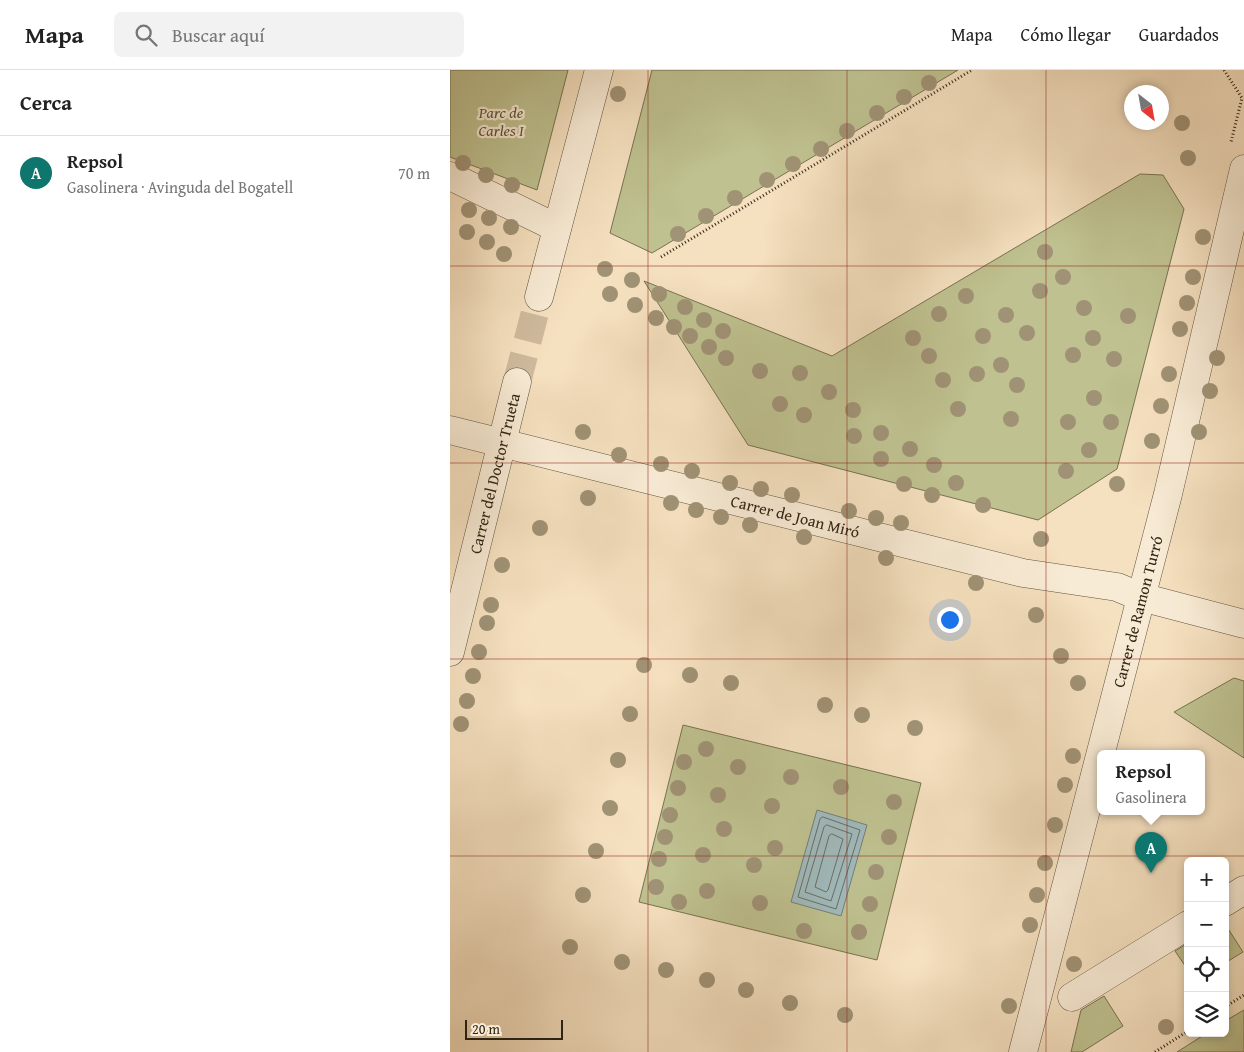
<!DOCTYPE html>
<html lang="es">
<meta charset="utf-8">
<style>
:root{--surface:#fff;--page:#f2f2f2;--text:#222;--muted:#767676;--line:#e0e0e0;--accent:#0f766e}
body{margin:0;font-family:"Gentium Book Plus",serif;background:var(--page);color:var(--text)}
.controls{position:absolute;right:15px;bottom:15px;display:grid;overflow:hidden;border-radius:8px;box-shadow:0 2px 8px #0003}
.controls button{width:45px;height:45px;display:grid;place-items:center;padding:0;border:0;border-bottom:1px solid var(--line);background:var(--surface);color:var(--text);font:25px sans-serif}
.compass{position:absolute;left:674px;top:15px;width:45px;height:45px;border-radius:50%;background:var(--surface);box-shadow:0 2px 8px #0003;rotate:149deg}
.scale{position:absolute;left:15px;bottom:12px;width:98px;box-sizing:border-box;padding-left:5px;border:2px solid #302414;border-top:0;font-size:14px;line-height:18px;white-space:nowrap;color:#302414;-webkit-text-stroke:4px #f8ebd5;paint-order:stroke}
.you{position:absolute;left:499px;top:549px;width:18px;height:18px;margin:-12px;border:4px solid #fff;border-radius:50%;background:#1a73e8;box-shadow:0 0 0 8px #1a73e833}
.badge{display:grid;place-items:center;width:32px;height:32px;border-radius:50%;background:var(--accent);color:#fff;font-size:16px;font-weight:700}
.pin{position:absolute;translate:-50% -41px;filter:drop-shadow(0 1px 2px #0008)}
.pin::after{content:'';position:absolute;top:26px;width:18px;height:15px;background:inherit;clip-path:polygon(0 0,100% 0,50% 100%)}
.popup{position:absolute;left:647px;top:680px;width:108px;height:65px;box-sizing:border-box;display:grid;place-content:center;border-radius:8px;background:var(--surface);filter:drop-shadow(0 1px 4px #0005);font-size:16px;white-space:nowrap;color:var(--muted)}
.popup b{font-size:19px;color:var(--text)}
.popup::after{content:'';position:absolute;left:50%;top:100%;margin-left:-10px;border:10px solid transparent;border-top-color:var(--surface)}
.list{margin:0;padding:0;list-style:none}
h2{display:flex;justify-content:space-between;align-items:center;height:65px;margin:0;padding:0 20px;font-size:21px}
h2 small{font-size:16px;font-weight:400;color:var(--muted)}
.list li{display:grid;grid-template-columns:32px 1fr auto;gap:15px;align-items:center;box-sizing:border-box;height:75px;padding:0 20px;border-top:1px solid var(--line)}
.list b{display:block;font-size:19px;white-space:nowrap}
.list p{margin:0;font-size:16px;white-space:nowrap;color:var(--muted)}
.list em{font-size:16px;font-style:normal;color:var(--muted)}
.icon{flex:none;width:28px;height:28px;fill:none;stroke:currentColor;stroke-width:2;stroke-linecap:round;stroke-linejoin:round}
.map{position:relative;flex:none;width:794px;height:982px;overflow:hidden}
header{display:flex;align-items:center;gap:30px;box-sizing:border-box;height:70px;padding:0 25px;background:var(--surface);border-bottom:1px solid var(--line)}
header strong{font-size:24px}
nav{display:flex;gap:28px;margin-inline-start:auto;font-size:18px}
.search{width:350px;height:45px;background:var(--page);display:flex;align-items:center;gap:12px;box-sizing:border-box;padding:0 18px;border-radius:8px;color:var(--muted);font-size:19px}
main{display:flex}
aside{flex:1;background:var(--surface)}
.map>svg:first-child{display:block}
</style>
<header>
<strong>Mapa</strong>
<div class="search"><svg class="icon" aria-label="search" viewBox="0 0 24 24"><circle cx="10" cy="10" r="6"/><path d="M15 15l6 6"/></svg>Buscar aquí</div>
<nav><a>Mapa</a><a>Cómo llegar</a><a>Guardados</a></nav>
</header>
<main>
<aside>
<h2>Cerca<small></small></h2>
<ul class="list">
<li><span class="badge">A</span><div><b>Repsol</b><p>Gasolinera · Avinguda del Bogatell</p></div><em>70 m</em></li>
</ul>
</aside>
<div class="map">
<svg width="794" height="982" viewBox="0 0 794 982">
<rect width="100%" height="100%" fill="#f5e0bf"/>
<filter id="stains"><feTurbulence type="fractalNoise" baseFrequency=".004" numOctaves="4"/><feColorMatrix values="0 0 0 0 .2 0 0 0 0 .09 0 0 0 0 .02 0 0 0 .5 -.17"/></filter>
<radialGradient id="worn" r=".72"><stop offset=".6" stop-color="#630" stop-opacity="0"/><stop offset="1" stop-color="#630" stop-opacity=".3"/></radialGradient>
<path fill="#bfc190" stroke="#787252" d="M0 0H118L87 120 0 87Z
M202 0H508L202 183 160 163Z
M690 104 713 105 734 139 667 399 588 450 298 375 194 211 382 286Z
M784 608 794 611V688L724 642Z
M233 655 471 713 427 890 189 832Z
M775 854 793 882 775 893Z
M738 873V900L725 881Z
M654 926 673 956 632 982H621L631 940Z
M794 940V982H727L757 963H775V951Z"/>
<path fill="#a0babc" stroke="#737e79" d="M367 740 417 755 391 846 341 832Z"/>
<g fill="none" stroke-linecap="round" stroke-linejoin="round">
<path stroke="#686f68" stroke-width="1" d="M373 747 410 760 386 839 348 827 370 749Z
M377 755 402 764 381 831 355 822 374 757Z
M382 764 393 769 378 820 376 822 365 817 379 766Z"/>
<path stroke="#ceba9d" stroke-width="28" stroke-dasharray="28 14" stroke-linecap="butt" d="M67 312 89 227"/>
<g stroke="#61533f" stroke-width="29">
<g id="minor">
<path d="M0 106 107 158"/>
<path d="M89 227 149 0"/>
<path id="s1" d="M0 360 573 503 667 517 691 527 794 554"/>
<path id="s2" d="M0 582 67 312"/>
<path d="M775 832 794 820"/>
<path d="M622 927 738 855"/>
<path id="s3" d="M573 982 718 424 794 99"/>
</g>
</g>
<path stroke="#302414" stroke-width="3" stroke-dasharray="1 2.5" stroke-linecap="butt" d="M774 0 792 28 781 72
M211 187 522 0
M775 937 794 925
M705 982 738 961"/>
<use href="#minor" stroke="#f8ebd5" stroke-width="28"/>
</g>
<g fill="#a09275">
<circle cx="479" cy="13" r="8"/>
<circle cx="168" cy="24" r="8"/>
<circle cx="454" cy="27" r="8"/>
<circle cx="427" cy="43" r="8"/>
<circle cx="732" cy="53" r="8"/>
<circle cx="397" cy="61" r="8"/>
<circle cx="371" cy="79" r="8"/>
<circle cx="738" cy="88" r="8"/>
<circle cx="13" cy="93" r="8"/>
<circle cx="343" cy="94" r="8"/>
<circle cx="36" cy="105" r="8"/>
<circle cx="317" cy="110" r="8"/>
<circle cx="62" cy="115" r="8"/>
<circle cx="285" cy="128" r="8"/>
<circle cx="19" cy="140" r="8"/>
<circle cx="256" cy="146" r="8"/>
<circle cx="39" cy="148" r="8"/>
<circle cx="61" cy="157" r="8"/>
<circle cx="17" cy="162" r="8"/>
<circle cx="228" cy="164" r="8"/>
<circle cx="753" cy="167" r="8"/>
<circle cx="37" cy="172" r="8"/>
<circle cx="595" cy="182" r="8"/>
<circle cx="54" cy="184" r="8"/>
<circle cx="155" cy="199" r="8"/>
<circle cx="613" cy="207" r="8"/>
<circle cx="743" cy="207" r="8"/>
<circle cx="182" cy="210" r="8"/>
<circle cx="590" cy="221" r="8"/>
<circle cx="160" cy="224" r="8"/>
<circle cx="209" cy="224" r="8"/>
<circle cx="516" cy="226" r="8"/>
<circle cx="737" cy="233" r="8"/>
<circle cx="185" cy="235" r="8"/>
<circle cx="235" cy="237" r="8"/>
<circle cx="634" cy="238" r="8"/>
<circle cx="489" cy="244" r="8"/>
<circle cx="556" cy="245" r="8"/>
<circle cx="678" cy="246" r="8"/>
<circle cx="206" cy="248" r="8"/>
<circle cx="254" cy="250" r="8"/>
<circle cx="224" cy="257" r="8"/>
<circle cx="730" cy="259" r="8"/>
<circle cx="273" cy="261" r="8"/>
<circle cx="577" cy="263" r="8"/>
<circle cx="240" cy="266" r="8"/>
<circle cx="533" cy="266" r="8"/>
<circle cx="463" cy="268" r="8"/>
<circle cx="643" cy="268" r="8"/>
<circle cx="259" cy="277" r="8"/>
<circle cx="623" cy="285" r="8"/>
<circle cx="479" cy="286" r="8"/>
<circle cx="276" cy="288" r="8"/>
<circle cx="767" cy="288" r="8"/>
<circle cx="664" cy="289" r="8"/>
<circle cx="551" cy="295" r="8"/>
<circle cx="310" cy="301" r="8"/>
<circle cx="350" cy="303" r="8"/>
<circle cx="527" cy="304" r="8"/>
<circle cx="719" cy="304" r="8"/>
<circle cx="493" cy="310" r="8"/>
<circle cx="567" cy="315" r="8"/>
<circle cx="760" cy="321" r="8"/>
<circle cx="379" cy="322" r="8"/>
<circle cx="644" cy="328" r="8"/>
<circle cx="330" cy="334" r="8"/>
<circle cx="711" cy="336" r="8"/>
<circle cx="508" cy="339" r="8"/>
<circle cx="403" cy="340" r="8"/>
<circle cx="354" cy="345" r="8"/>
<circle cx="561" cy="349" r="8"/>
<circle cx="618" cy="352" r="8"/>
<circle cx="661" cy="352" r="8"/>
<circle cx="133" cy="362" r="8"/>
<circle cx="749" cy="362" r="8"/>
<circle cx="431" cy="363" r="8"/>
<circle cx="404" cy="366" r="8"/>
<circle cx="702" cy="371" r="8"/>
<circle cx="460" cy="379" r="8"/>
<circle cx="639" cy="380" r="8"/>
<circle cx="169" cy="385" r="8"/>
<circle cx="431" cy="389" r="8"/>
<circle cx="211" cy="394" r="8"/>
<circle cx="484" cy="395" r="8"/>
<circle cx="242" cy="401" r="8"/>
<circle cx="616" cy="401" r="8"/>
<circle cx="280" cy="413" r="8"/>
<circle cx="506" cy="413" r="8"/>
<circle cx="454" cy="414" r="8"/>
<circle cx="667" cy="414" r="8"/>
<circle cx="311" cy="419" r="8"/>
<circle cx="342" cy="425" r="8"/>
<circle cx="482" cy="425" r="8"/>
<circle cx="138" cy="428" r="8"/>
<circle cx="221" cy="433" r="8"/>
<circle cx="533" cy="435" r="8"/>
<circle cx="246" cy="440" r="8"/>
<circle cx="399" cy="441" r="8"/>
<circle cx="271" cy="447" r="8"/>
<circle cx="426" cy="448" r="8"/>
<circle cx="451" cy="453" r="8"/>
<circle cx="300" cy="455" r="8"/>
<circle cx="90" cy="458" r="8"/>
<circle cx="354" cy="467" r="8"/>
<circle cx="591" cy="469" r="8"/>
<circle cx="436" cy="488" r="8"/>
<circle cx="52" cy="495" r="8"/>
<circle cx="526" cy="513" r="8"/>
<circle cx="41" cy="535" r="8"/>
<circle cx="586" cy="545" r="8"/>
<circle cx="37" cy="553" r="8"/>
<circle cx="29" cy="582" r="8"/>
<circle cx="611" cy="586" r="8"/>
<circle cx="194" cy="595" r="8"/>
<circle cx="240" cy="605" r="8"/>
<circle cx="23" cy="606" r="8"/>
<circle cx="281" cy="613" r="8"/>
<circle cx="628" cy="613" r="8"/>
<circle cx="17" cy="631" r="8"/>
<circle cx="375" cy="635" r="8"/>
<circle cx="180" cy="644" r="8"/>
<circle cx="412" cy="645" r="8"/>
<circle cx="11" cy="654" r="8"/>
<circle cx="465" cy="658" r="8"/>
<circle cx="256" cy="679" r="8"/>
<circle cx="623" cy="686" r="8"/>
<circle cx="168" cy="690" r="8"/>
<circle cx="234" cy="692" r="8"/>
<circle cx="288" cy="697" r="8"/>
<circle cx="341" cy="707" r="8"/>
<circle cx="615" cy="715" r="8"/>
<circle cx="391" cy="717" r="8"/>
<circle cx="228" cy="718" r="8"/>
<circle cx="268" cy="725" r="8"/>
<circle cx="444" cy="732" r="8"/>
<circle cx="322" cy="736" r="8"/>
<circle cx="160" cy="738" r="8"/>
<circle cx="220" cy="745" r="8"/>
<circle cx="605" cy="755" r="8"/>
<circle cx="274" cy="759" r="8"/>
<circle cx="215" cy="767" r="8"/>
<circle cx="439" cy="767" r="8"/>
<circle cx="325" cy="778" r="8"/>
<circle cx="146" cy="781" r="8"/>
<circle cx="253" cy="785" r="8"/>
<circle cx="209" cy="789" r="8"/>
<circle cx="595" cy="793" r="8"/>
<circle cx="304" cy="795" r="8"/>
<circle cx="426" cy="802" r="8"/>
<circle cx="206" cy="817" r="8"/>
<circle cx="257" cy="821" r="8"/>
<circle cx="133" cy="825" r="8"/>
<circle cx="587" cy="825" r="8"/>
<circle cx="229" cy="832" r="8"/>
<circle cx="310" cy="833" r="8"/>
<circle cx="420" cy="834" r="8"/>
<circle cx="580" cy="855" r="8"/>
<circle cx="354" cy="861" r="8"/>
<circle cx="409" cy="862" r="8"/>
<circle cx="120" cy="877" r="8"/>
<circle cx="172" cy="892" r="8"/>
<circle cx="624" cy="894" r="8"/>
<circle cx="216" cy="900" r="8"/>
<circle cx="257" cy="910" r="8"/>
<circle cx="296" cy="920" r="8"/>
<circle cx="340" cy="933" r="8"/>
<circle cx="559" cy="936" r="8"/>
<circle cx="395" cy="945" r="8"/>
<circle cx="716" cy="957" r="8"/>
</g>
<path fill="none" stroke="#8f2418" stroke-width="1" stroke-opacity="0.55" d="M198 0V982M397 0V982M596 0V982M0 196H794M0 393H794M0 589H794M0 786H794"/>
<g text-anchor="middle" stroke-width="4.5" stroke-linejoin="round" paint-order="stroke">
<g font-size="16" font-style="italic" fill="#5b5339" stroke="#f8ebd5">
<text x="51" y="48">Parc de<tspan x="51" dy="18">Carles I</tspan></text>
</g>
<g font-size="16" fill="#302414" stroke="#f8ebd5">
<text dy="6" stroke="none"><textPath href="#s2" startOffset="184">Carrer del Doctor Trueta</textPath></text>
<text dy="6" stroke="none"><textPath href="#s1" startOffset="356">Carrer de Joan Miró</textPath></text>
<text dy="6" stroke="none"><textPath href="#s3" startOffset="455">Carrer de Ramon Turró</textPath></text>
</g>
</g>
<rect width="100%" height="100%" filter="url(#stains)"/>
<rect width="100%" height="100%" fill="url(#worn)"/>
</svg>
<div class="controls">
<button>+</button>
<button>−</button>
<button><svg class="icon" aria-label="locate" viewBox="0 0 24 24"><circle cx="12" cy="12" r="6"/><path d="M12 2v4M12 18v4M2 12h4M18 12h4"/></svg></button>
<button><svg class="icon" aria-label="layers" viewBox="0 0 24 24"><path d="M12 4l9 5-9 5-9-5zM3 14l9 5 9-5"/></svg></button>
</div>
<svg class="compass" viewBox="-18 -18 36 36"><path d="M0-13l5 13h-10z" fill="#e53935"/><path d="M0 13l5-13h-10z" fill="#767676"/></svg>
<div class="scale">20 m</div>
<div class="you"></div>
<div class="pin badge" style="left:701px;top:803px">A</div>
<div class="popup"><b>Repsol</b>Gasolinera</div>
</div>
</main>
